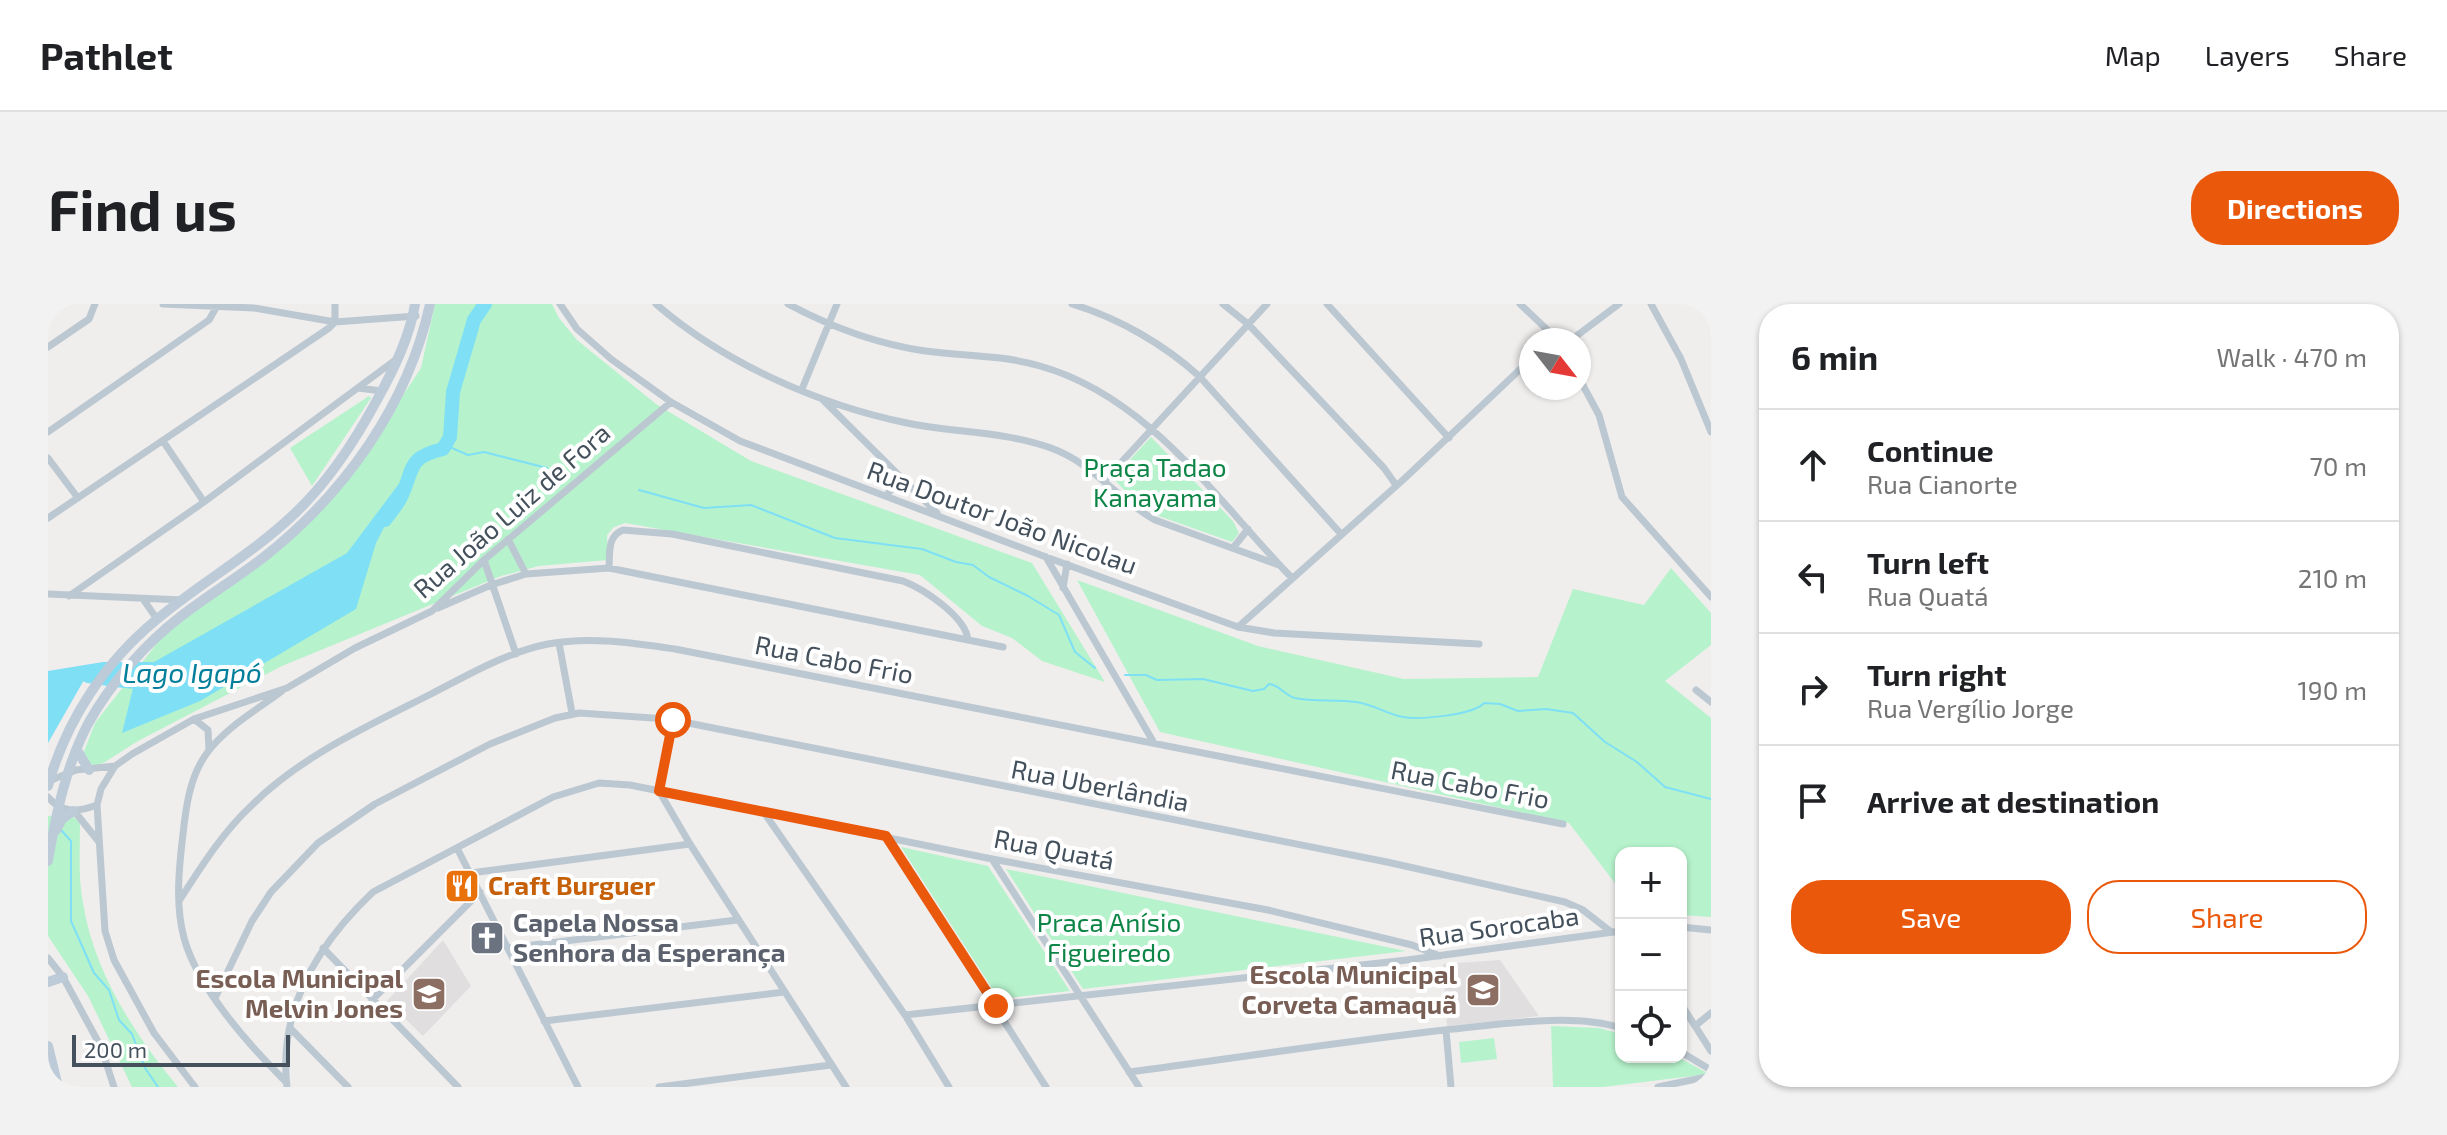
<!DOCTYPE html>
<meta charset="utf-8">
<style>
:root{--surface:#fff;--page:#f2f2f2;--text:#202124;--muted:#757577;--line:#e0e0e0;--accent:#ea580c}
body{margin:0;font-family:"Exo 2",sans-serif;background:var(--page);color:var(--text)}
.controls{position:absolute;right:24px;bottom:24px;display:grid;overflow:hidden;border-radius:16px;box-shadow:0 2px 6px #0004}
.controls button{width:72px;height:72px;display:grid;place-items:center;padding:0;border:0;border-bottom:2px solid var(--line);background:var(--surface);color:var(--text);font:40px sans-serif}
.compass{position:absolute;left:1471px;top:24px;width:72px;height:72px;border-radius:50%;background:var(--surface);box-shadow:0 2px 6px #0004;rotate:121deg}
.scale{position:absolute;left:24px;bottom:20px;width:218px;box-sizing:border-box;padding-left:8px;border:4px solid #44515c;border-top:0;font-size:22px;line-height:28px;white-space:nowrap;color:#44515c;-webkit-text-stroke:6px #fff;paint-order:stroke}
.stop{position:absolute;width:24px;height:24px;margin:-18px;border:6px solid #ea580c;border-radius:50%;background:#fff}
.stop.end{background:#ea580c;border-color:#fff;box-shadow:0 2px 8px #0008}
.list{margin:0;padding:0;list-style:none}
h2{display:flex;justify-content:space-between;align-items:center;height:104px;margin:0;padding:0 32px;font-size:34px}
h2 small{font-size:26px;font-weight:400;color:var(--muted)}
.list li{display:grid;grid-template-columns:52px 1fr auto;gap:24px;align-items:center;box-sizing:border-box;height:112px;padding:0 32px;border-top:2px solid var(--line)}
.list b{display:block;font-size:30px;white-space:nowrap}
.list p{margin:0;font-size:26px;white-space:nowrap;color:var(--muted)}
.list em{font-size:26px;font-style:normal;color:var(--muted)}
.actions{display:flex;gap:16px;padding:24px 32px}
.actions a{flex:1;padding:18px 0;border:2px solid var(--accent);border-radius:32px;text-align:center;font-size:28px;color:var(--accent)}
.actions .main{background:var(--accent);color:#fff}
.icon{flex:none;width:44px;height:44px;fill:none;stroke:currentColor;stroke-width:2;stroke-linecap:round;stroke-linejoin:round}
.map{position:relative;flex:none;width:1663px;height:783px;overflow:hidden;border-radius:32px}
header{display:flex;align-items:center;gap:48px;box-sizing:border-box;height:112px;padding:0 40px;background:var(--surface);border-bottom:2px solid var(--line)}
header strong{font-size:38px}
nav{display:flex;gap:44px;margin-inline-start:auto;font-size:28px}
.intro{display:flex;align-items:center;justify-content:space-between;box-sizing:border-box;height:192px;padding:0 48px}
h1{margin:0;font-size:56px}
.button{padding:20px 36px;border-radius:32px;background:var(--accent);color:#fff;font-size:28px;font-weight:700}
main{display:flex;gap:48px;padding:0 48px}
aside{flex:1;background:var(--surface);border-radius:32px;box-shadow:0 2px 6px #0004}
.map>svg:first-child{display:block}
</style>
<header>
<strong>Pathlet</strong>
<nav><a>Map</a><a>Layers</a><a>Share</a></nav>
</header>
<div class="intro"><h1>Find us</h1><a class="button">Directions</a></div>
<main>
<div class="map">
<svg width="1663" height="783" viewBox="0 0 1663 783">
<rect width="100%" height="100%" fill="#f0eded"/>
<path fill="#e1dedf" d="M395 636 423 682 375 732 339 697Z
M1452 656 1491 712 1399 723 1395 660Z"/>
<path fill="#b6f3cc" d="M387 0H504L511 14 529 36 608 100 703 157 984 259 1057 378 994 357 964 334 934 322 872 271 577 219 566 223 559 231 560 256 491 262 453 272 234 362 90 437 57 458 49 461 39 460 33 455 47 419 117 329 216 256 315 151 373 64Z
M321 92 323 94 264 182 242 144Z
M1103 133 1185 217 1191 229 1184 238 1108 211 1090 201 1065 174Z
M1623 264 1663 309V341L1617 377 1663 414V613L1633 611V549H1573V587L1521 519 1112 428 1029 276 1210 342 1356 375 1490 373 1525 285 1596 301Z
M23 510 32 519C32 545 30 573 35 599 46 668 86 730 130 783H84L40 692 0 632V512Z
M853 543 940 562 1022 687 951 695Z
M958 565 1358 647 1035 685Z
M1503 722 1551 724 1573 730V753H1630L1661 770 1555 783H1505Z
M1446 734 1449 755 1413 759 1411 738Z"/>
<path fill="#7edff5" d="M374 149 328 239 308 305 152 397 74 429 88 372 36 376 0 439V367L55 358H106L299 249Z"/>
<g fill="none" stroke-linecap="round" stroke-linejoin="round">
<path stroke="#7edff5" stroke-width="2" d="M397 141 420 151 436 148 499 164
M591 186 656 204 703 201 787 234 874 245 908 258 925 261 941 273 980 292 1011 311 1027 348 1047 364
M1077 371H1098L1109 376 1155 375 1205 387 1216 385 1221 380C1232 381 1236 391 1247 394 1266 398 1288 395 1308 398 1325 400 1338 410 1355 413 1371 416 1426 411 1436 399L1452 400 1470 407 1498 405 1525 409 1557 438 1589 458 1617 483 1663 495
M13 526 23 537V617L46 669 61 686 71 716 84 730 97 764 110 783"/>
<path stroke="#7edff5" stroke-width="14" d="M337 216C342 209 348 202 352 195 367 166 357 154 395 145L402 133 405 88 426 16 437 0
M40 372C54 374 96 381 106 377"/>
<path stroke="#bcc8d1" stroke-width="7" d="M115 0 206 4 287 18 368 12
M512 0 529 25 563 55 623 98 692 137 998 253 1190 323 1226 329 1431 340
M608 0C676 59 771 101 859 119 907 129 956 127 1003 144 1045 159 1069 195 1107 216L1231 261
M740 0C783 23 828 40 877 47 915 52 955 51 992 62 1102 93 1168 196 1244 274
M1024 0C1070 14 1116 40 1152 73L1293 230
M1175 0 1200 20 1336 164 1348 181
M1279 0 1401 134
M1472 0 1510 36
M1603 0 1633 55 1663 128
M1523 36 1571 0
M0 43 41 15 47 0
M1531 74 1551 111 1574 193 1663 293
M310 84 334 87
M754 85 789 0
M775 96 889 209
M0 128 161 16 169 2
M115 137 156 198
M0 154 30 194
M1057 176 1219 0
M838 192 846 182 850 170
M0 214 281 24 287 18V0
M460 235 478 270
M1185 244 1200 225
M998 253 1106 439
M436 256 468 350
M561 264C562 249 559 232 575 226L624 230 855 277C876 285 918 313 920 336
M1015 284 1019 260
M0 290 134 296
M21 292 156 198 346 57
M95 295 109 315
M390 304 443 281 478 270 561 264 955 343
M1190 323 1356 175 1483 55
M511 339 524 409
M1648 386 1663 398
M234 387C209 406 178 423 159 449 142 472 138 502 135 530 131 564 127 600 136 634 150 685 201 741 238 778
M146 415 160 426 161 446
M1 477 28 466 67 462
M611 487 642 540 798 783
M611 487 625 416
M0 493C14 510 30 508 49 501
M27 508 51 538
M717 510 857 711 901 783
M838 532 998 783
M409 544 530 783
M944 555 1091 783
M423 569 642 540
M131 597C153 563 174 529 204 501 253 452 322 421 383 390 420 371 459 348 500 340 541 332 587 339 627 345L1515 520
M1633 623 1663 626
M275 644 410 783
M460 644 689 616
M0 654 15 673 53 743 66 783
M167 694 204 617 223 588 270 539 327 500 442 440 507 414 531 409 620 415 1339 558 1517 598 1535 606 1562 627
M324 696 432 588
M1633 700 1663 747
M857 711 1359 656 1573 627
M496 717 736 688
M1647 722 1663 709
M242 724 300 783
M1398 726 1403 783
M1633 748 1663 766
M1081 768C1187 754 1291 738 1397 726 1449 721 1523 708 1573 724
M147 783 106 729 66 656 57 627 49 501 53 485 67 462 84 450 146 415 239 384 307 344 384 307 436 256 623 98
M239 783C230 705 270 640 325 588L505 493 551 479 582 481 944 555 1220 606 1364 641 1392 652
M611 783 783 761
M1610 783 1663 772"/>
<path stroke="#bdcbd9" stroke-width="10" d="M29 446 41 466
M0 482C18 417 56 359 108 316 151 280 201 252 243 213 278 181 307 137 329 96 345 67 362 33 367 0
M8 526 14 515 25 507
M0 557C8 510 18 461 41 418 63 379 97 340 132 313 159 292 189 274 216 253 296 190 360 101 382 0
M0 678 15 673
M0 742 10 783"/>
</g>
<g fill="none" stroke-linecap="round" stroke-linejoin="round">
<path stroke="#ea580c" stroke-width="10" d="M625 416 611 487 838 532 948 702"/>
</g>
<defs>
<g id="restaurant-square" transform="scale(1.8)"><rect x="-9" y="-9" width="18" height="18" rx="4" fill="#e8710a" stroke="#fff"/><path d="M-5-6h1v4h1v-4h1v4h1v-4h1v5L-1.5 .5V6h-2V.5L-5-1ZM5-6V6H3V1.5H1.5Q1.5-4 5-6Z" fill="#fff"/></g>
<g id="church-square" transform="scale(1.8)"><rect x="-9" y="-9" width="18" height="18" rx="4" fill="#6b7280" stroke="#fff"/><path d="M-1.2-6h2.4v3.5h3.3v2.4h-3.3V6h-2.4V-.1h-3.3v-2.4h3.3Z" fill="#fff"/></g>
<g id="school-square" transform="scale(1.8)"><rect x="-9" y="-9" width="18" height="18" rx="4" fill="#8d6e63" stroke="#fff"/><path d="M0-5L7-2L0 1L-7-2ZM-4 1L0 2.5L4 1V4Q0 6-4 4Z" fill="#fff"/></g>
</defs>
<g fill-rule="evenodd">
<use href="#restaurant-square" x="414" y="582"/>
<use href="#church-square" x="439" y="634"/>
<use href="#school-square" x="1435" y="686"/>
<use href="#school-square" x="381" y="690"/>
</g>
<g text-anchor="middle" stroke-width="8" stroke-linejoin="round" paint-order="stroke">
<g font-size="26" fill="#0d8546" stroke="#fff">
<text x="1107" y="173">Praça Tadao<tspan x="1107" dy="30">Kanayama</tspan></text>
<text x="1061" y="628">Praca Anísio<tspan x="1061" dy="30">Figueiredo</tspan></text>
</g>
<g font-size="26" fill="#44515c" stroke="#fff">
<text transform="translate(464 207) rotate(-41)" y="9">Rua João Luiz de Fora</text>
<text transform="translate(954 214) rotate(20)" y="9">Rua Doutor João Nicolau</text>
<text transform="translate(786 356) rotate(11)" y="9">Rua Cabo Frio</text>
<text transform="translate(1422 481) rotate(11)" y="9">Rua Cabo Frio</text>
<text transform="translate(1052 482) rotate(11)" y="9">Rua Uberlândia</text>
<text transform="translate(1006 546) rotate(11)" y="9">Rua Quatá</text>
<text transform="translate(1451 623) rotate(-8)" y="9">Rua Sorocaba</text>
</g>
<g font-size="26" font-weight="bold" fill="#c56008" stroke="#fff" text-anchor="start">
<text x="440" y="591">Craft Burguer</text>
</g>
<g font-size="26" font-weight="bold" fill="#5b616d" stroke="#fff" text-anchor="start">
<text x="465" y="628">Capela Nossa<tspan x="465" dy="30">Senhora da Esperança</tspan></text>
</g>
<g font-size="26" font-weight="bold" fill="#785e54" stroke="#fff" text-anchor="end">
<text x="1409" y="680">Escola Municipal<tspan x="1409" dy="30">Corveta Camaquã</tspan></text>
<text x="355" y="684">Escola Municipal<tspan x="355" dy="30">Melvin Jones</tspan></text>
</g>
<g font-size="28" font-style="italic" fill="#037f9b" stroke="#fff">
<text x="144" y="379">Lago Igapó</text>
</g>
</g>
</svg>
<div class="controls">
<button>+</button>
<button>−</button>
<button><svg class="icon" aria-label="locate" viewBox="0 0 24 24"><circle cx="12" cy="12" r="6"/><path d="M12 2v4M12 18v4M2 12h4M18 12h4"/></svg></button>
</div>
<svg class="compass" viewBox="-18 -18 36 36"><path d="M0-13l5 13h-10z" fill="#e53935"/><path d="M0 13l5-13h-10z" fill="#757577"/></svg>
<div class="scale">200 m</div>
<div class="stop" style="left:625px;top:416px"></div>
<div class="stop end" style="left:948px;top:702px"></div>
</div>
<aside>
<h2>6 min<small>Walk · 470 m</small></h2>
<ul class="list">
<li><svg class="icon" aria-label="ahead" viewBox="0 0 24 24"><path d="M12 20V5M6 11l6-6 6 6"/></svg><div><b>Continue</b><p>Rua Cianorte</p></div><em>70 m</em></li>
<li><svg class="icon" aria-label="left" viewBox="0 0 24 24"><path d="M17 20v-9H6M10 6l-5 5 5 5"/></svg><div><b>Turn left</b><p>Rua Quatá</p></div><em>210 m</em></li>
<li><svg class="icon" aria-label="right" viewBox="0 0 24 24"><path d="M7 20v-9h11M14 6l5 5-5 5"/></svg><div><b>Turn right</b><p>Rua Vergílio Jorge</p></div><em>190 m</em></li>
<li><svg class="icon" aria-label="arrive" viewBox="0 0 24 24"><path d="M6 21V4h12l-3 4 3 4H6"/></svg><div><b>Arrive at destination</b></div></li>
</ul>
<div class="actions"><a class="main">Save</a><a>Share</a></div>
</aside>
</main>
